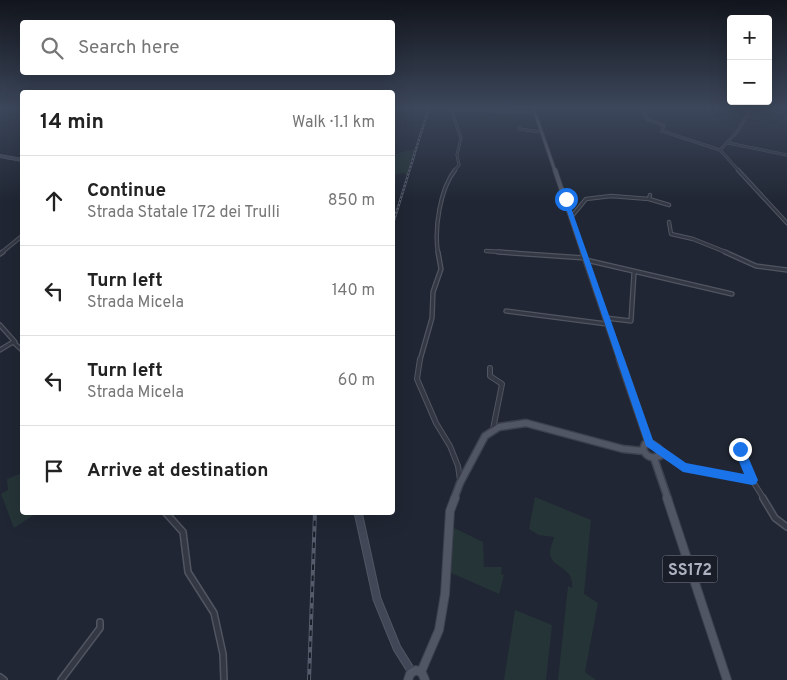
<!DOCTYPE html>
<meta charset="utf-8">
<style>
:root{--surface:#fff;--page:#f6f6f6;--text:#222;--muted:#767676;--line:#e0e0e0}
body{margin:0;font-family:Overpass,sans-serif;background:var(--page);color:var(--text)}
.controls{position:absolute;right:15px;top:15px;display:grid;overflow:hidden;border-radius:5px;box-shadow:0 5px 20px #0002}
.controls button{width:45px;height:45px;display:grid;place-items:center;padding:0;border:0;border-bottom:1px solid var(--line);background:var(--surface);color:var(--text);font:25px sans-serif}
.stop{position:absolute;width:15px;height:15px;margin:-11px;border:4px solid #1a73e8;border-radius:50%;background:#fff}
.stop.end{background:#1a73e8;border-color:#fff;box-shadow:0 1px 5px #0008}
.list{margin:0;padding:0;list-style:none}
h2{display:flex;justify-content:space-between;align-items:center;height:65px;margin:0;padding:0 20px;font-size:21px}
h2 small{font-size:16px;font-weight:400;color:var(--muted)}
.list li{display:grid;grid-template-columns:32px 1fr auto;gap:15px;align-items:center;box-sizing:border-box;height:90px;padding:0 20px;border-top:1px solid var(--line)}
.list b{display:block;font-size:19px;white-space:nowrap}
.list p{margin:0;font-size:16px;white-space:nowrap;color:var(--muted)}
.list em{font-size:16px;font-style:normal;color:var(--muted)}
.icon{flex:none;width:28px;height:28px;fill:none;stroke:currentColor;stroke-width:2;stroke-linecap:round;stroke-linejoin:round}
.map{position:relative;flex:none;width:787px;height:680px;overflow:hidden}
.search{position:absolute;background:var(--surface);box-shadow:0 5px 20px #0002;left:20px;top:20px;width:375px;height:55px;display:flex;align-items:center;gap:12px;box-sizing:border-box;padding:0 18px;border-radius:5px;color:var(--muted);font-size:19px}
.panel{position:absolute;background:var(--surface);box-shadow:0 5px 20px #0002;left:20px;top:90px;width:375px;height:425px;border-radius:5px}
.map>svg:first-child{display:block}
</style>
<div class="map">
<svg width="787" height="680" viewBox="0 0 787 680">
<rect width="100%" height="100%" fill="#202633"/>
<path fill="#253437" d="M415 149 407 175 403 173 393 175V158L400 156 393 157V155L398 154 401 156 398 153Z
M22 473V512L37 513 14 528 1 494 8 490 7 479Z
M535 497 591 520 584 594 598 603 585 672 596 680H558L568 586 572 588C575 566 550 568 550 553 550 548 553 542 554 537L539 535 529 529Z
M450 526 483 542 484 567H502L501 574 504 575 499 594 449 572Z
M515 610 552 625 546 680H504Z"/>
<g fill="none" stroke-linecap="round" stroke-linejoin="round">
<g stroke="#515562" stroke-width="3">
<path id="street-far4" d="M450 107 461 138 457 155 459 165 454 171
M641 107 648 120 664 125 662 131 720 150 739 171
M451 109 535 113
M520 127 519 129 541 132
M728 143 787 155
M720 150 737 132 752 107"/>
</g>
<g stroke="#515562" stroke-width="4.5">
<path id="street-far3" d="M738 170 787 223
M649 199 669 205
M572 216 586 199 611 196 649 199 650 195
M669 222 671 234 693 239 728 253
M486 251 516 253
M1 253 22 236
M438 253C434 229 440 189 455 170"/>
</g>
<g stroke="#515562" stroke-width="5.5">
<path id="street-far2" d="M498 252 585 258
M725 252 756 266 787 270
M0 254 3 252
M586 260 732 294
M506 311 607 324
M606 318 631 321 634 273
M0 325 15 342
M0 350 13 342 22 350
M420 360 432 318 433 292 441 269 438 252"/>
</g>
<g stroke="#515562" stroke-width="6">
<path id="street-far1" d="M420 359 417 379 436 423 450 446 458 466 460 480
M490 368V376L502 384 493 429
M739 449 752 480
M660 453 683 467 752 480 764 499"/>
</g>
<g stroke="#515562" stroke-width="8">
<path id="street" d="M763 498 775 518 787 527
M165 512 183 532 188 572 214 613 223 654 224 680
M0 677 4 680
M61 680 100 628V622"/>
</g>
<g stroke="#515562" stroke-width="4">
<path id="secondary-far1" d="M0 156 22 160"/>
</g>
<g stroke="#515562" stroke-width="9">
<path id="secondary" d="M358 512 377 599 397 648 412 672"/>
</g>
<g stroke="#3d414e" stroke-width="4">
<path id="primary-far4" d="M533 107 555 171"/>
</g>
<g stroke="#3d414e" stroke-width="5.5">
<path id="primary-far3" d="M555 170 583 253"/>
</g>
<g stroke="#3d414e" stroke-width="7">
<path id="primary-far2" d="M583 252 620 360"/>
</g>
<g stroke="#3d414e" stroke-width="9">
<path id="primary-far1" d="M620 359 649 443
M645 444H652L658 448 660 456C652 459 646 457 643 449Z
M654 458 668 499
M454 499 460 483 485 436 499 427 526 423 623 449 643 451"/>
</g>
<g stroke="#3d414e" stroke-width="10">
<path id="primary" d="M667 498 727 680
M421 672 439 630 445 594 450 511 455 498
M408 680 410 674 416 670 422 673 425 680"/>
</g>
<use href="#street-far4" stroke="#333844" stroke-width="2"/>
<use href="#street-far3" stroke="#333844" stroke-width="2.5"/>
<use href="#street-far2" stroke="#333844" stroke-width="3"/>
<use href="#street-far1" stroke="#333844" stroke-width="4"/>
<use href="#street" stroke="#333844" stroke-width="5"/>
<use href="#secondary-far1" stroke="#414757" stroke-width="2.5"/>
<use href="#secondary" stroke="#414757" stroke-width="7"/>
<use href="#primary-far4" stroke="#515664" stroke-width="2.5"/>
<use href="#primary-far3" stroke="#515664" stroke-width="4"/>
<use href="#primary-far2" stroke="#515664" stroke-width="4.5"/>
<use href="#primary-far1" stroke="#515664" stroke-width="6"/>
<use href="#primary" stroke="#515664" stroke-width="8"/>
<g stroke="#555b6b" stroke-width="2.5">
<path id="rail-far1" d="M392 227 429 107"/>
</g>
<g stroke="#555b6b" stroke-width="4">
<path id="rail" d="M309 680 315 512"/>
</g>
<use href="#rail-far1" stroke="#191d28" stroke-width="1" stroke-dasharray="2" stroke-linecap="butt"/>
<use href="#rail" stroke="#191d28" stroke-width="2" stroke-dasharray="5.5" stroke-linecap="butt"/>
</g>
<linearGradient id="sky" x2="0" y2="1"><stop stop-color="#12151c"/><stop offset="0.53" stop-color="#3c475b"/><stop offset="1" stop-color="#3c475b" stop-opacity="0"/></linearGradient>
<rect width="787" height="203" fill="url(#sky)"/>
<path fill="#1a73e8" d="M566 197 568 199 653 440 686 463 744 474 734 449 736 445H743L758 480 756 484 752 485 683 472 646 446 563 199Z"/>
<g text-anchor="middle" stroke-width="4.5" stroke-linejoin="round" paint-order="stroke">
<rect fill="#191d28" stroke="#818593" stroke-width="1" x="662.5" y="555.5" width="55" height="27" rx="4"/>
<g font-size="16" font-weight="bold" fill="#adb2c1">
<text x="690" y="575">SS172</text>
</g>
</g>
</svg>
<div class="controls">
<button>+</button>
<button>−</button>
</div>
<div class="stop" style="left:566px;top:199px"></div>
<div class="stop end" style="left:740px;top:449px"></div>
<div class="search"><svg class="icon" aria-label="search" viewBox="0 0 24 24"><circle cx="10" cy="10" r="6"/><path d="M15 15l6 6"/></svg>Search here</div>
<section class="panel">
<h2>14 min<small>Walk · 1.1 km</small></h2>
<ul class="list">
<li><svg class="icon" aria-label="ahead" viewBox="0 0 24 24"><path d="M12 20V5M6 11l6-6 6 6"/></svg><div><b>Continue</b><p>Strada Statale 172 dei Trulli</p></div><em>850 m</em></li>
<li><svg class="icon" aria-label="left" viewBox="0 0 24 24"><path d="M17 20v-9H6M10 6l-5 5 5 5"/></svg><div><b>Turn left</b><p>Strada Micela</p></div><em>140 m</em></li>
<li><svg class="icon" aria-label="left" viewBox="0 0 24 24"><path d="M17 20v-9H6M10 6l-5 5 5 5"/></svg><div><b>Turn left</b><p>Strada Micela</p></div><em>60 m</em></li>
<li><svg class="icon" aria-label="arrive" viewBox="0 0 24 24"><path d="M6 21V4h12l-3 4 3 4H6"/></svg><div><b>Arrive at destination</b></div></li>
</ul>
</section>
</div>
